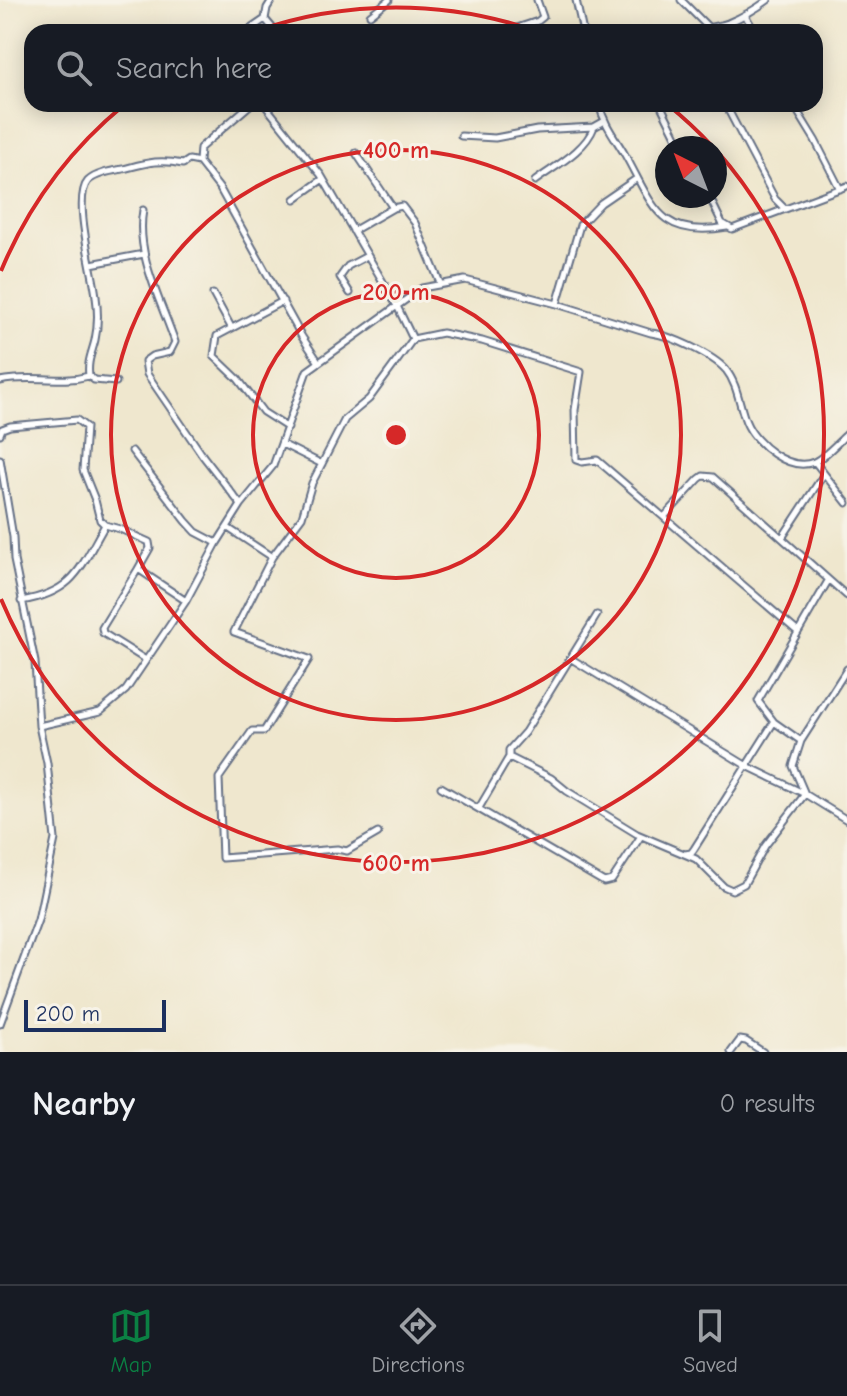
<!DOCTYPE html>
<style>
:root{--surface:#171b24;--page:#20242c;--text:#f1f3f6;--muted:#9ea1a6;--line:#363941;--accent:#0b8043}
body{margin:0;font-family:"Comic Neue",sans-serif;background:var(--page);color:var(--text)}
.compass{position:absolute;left:655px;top:136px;width:72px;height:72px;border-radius:50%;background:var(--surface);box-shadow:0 4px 20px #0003;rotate:318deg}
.scale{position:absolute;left:24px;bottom:20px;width:142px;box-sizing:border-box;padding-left:8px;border:4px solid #1b2f5e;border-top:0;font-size:22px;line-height:28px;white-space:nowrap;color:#1b2f5e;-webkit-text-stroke:6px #f7f3e8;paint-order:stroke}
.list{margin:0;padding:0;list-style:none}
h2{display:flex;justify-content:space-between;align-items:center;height:104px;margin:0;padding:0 32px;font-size:34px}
h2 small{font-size:26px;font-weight:400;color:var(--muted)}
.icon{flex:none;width:44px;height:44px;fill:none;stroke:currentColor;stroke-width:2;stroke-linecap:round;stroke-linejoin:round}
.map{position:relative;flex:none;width:847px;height:1052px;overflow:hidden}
.search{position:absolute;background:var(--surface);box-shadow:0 4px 20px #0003;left:24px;right:24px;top:24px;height:88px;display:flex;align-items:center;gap:20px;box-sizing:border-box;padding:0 28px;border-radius:24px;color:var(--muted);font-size:30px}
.sheet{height:232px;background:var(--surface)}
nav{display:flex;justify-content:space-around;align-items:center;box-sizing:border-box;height:112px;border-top:2px solid var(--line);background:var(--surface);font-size:22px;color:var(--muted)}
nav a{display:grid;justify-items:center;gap:4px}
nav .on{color:var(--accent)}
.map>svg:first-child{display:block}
</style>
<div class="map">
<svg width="847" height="1052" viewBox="0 0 847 1052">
<rect width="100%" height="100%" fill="#f7f3e8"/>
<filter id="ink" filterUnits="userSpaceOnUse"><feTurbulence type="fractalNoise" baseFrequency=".0125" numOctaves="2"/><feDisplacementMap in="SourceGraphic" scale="16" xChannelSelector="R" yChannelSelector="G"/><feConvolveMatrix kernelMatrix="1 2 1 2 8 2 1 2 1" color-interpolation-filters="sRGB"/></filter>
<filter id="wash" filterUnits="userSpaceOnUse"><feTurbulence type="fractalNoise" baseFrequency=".006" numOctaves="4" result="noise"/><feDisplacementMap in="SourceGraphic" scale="32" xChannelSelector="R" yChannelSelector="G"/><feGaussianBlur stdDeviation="1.8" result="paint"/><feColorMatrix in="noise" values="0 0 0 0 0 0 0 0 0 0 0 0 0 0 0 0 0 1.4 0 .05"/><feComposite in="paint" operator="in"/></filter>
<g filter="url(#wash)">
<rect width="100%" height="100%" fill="#efe7ce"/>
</g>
<g filter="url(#ink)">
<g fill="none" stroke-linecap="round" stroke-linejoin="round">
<g stroke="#656f85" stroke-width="9">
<path id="minor" d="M576 0 583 32
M681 0 707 26
M370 15 389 0
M745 15 755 32
M265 19 267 8 272 0
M246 32 265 19 276 32
M505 32 538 21 543 17 537 0
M698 32C708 26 718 27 728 23 742 17 756 9 768 0
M251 104 200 148 199 162 220 189 302 337 318 361
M264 104 321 175 397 306 413 339
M599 104C604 124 614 136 624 153 653 204 657 239 727 227
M660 104 682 148
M725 104 775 199 785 209
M793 104 815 140 840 189
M461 136 495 138 537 130 594 127
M356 153 393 208
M535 181C555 166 585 151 594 127L603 122
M709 196 722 223 732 229 847 186
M295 199 323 179
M143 210C135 254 161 301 175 342L170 352 152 356 145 361 147 374 203 456 241 505
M353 231 393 208 402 206 415 223 440 283
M91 264 144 254
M350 293 340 277 348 266 367 256
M213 294 231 327
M283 301 217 336 214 356 238 379 263 412 288 428
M557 304 580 225 601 203 636 179
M0 381C30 374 59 384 89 376
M116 382 94 380 89 376C87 361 92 353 95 340 98 326 98 310 96 297 94 273 72 199 88 181 97 173 112 171 123 169 147 163 158 159 183 164L189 160 199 162
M0 434 2 429 10 426 77 420 86 427 83 470 95 500 100 520 105 525 120 529 149 542 150 548 138 569 186 601
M282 444 322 464
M132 451 186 521 196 532 217 543
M0 459 13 537 14 560 35 662 39 726 47 763 55 839 38 920 0 1024
M815 462 847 503
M664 517 699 479 703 476 713 477 847 596
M228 528 272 557
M782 538 824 474
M138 569 102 628 103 633 146 660
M21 601C75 592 80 568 105 525
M847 669 801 741 793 766 805 794 847 820
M39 726 100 712 126 690 186 601 217 543 241 505 273 466 307 371 422 288 465 280 557 304 651 333C670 335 713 355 726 370 738 385 739 405 746 422 755 444 789 472 814 462 825 457 837 443 847 434
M801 741 774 722 758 701 828 581
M509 757 551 778 567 791 637 834 696 859 723 886 732 890 744 884 765 846 805 794 747 766 570 658
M441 787 604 882 612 880 641 836
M479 808 509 757V750L525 732 597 615
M378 833 347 851 337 849 222 858 219 778 252 731H264L309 659 234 632 272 557 302 517 312 483 345 419 369 399 413 339 442 333 482 341 581 372 575 410 576 460 582 462 597 460 798 632
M685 854 691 853 694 849 774 722
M731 1052 740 1040 746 1041 763 1052"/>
</g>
<use href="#minor" stroke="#fff" stroke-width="5"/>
</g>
</g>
<g fill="none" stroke="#d62828" stroke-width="4">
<circle cx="396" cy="435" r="143"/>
<circle cx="396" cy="435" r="285"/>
<path d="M1 271A428 428 0 0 1 124 105M253 32A428 428 0 0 1 539 32M668 105A428 428 0 0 1 712 146M717 151A428 428 0 1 1 1 599"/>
</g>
<circle cx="396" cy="435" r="12" fill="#d62828" stroke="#f7f3e8" stroke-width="4"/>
<g font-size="24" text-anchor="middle" font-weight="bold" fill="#d62828" stroke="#f7f3e8" stroke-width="6" stroke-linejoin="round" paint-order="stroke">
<text x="396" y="158">400 m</text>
<text x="396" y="300">200 m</text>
<text x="396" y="871">600 m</text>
</g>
</svg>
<svg class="compass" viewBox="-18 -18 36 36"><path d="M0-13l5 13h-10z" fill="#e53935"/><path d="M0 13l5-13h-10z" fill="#9ea1a6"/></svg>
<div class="scale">200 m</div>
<div class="search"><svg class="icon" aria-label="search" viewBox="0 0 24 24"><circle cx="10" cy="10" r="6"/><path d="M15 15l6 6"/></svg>Search here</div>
</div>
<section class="sheet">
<h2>Nearby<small>0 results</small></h2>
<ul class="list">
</ul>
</section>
<nav>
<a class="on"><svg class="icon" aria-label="map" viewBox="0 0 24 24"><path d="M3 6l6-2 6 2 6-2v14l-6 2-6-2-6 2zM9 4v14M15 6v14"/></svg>Map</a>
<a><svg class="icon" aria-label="directions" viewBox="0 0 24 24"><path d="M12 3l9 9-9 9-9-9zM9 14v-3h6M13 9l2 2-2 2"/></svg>Directions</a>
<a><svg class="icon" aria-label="saved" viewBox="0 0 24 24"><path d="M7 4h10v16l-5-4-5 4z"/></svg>Saved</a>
</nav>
